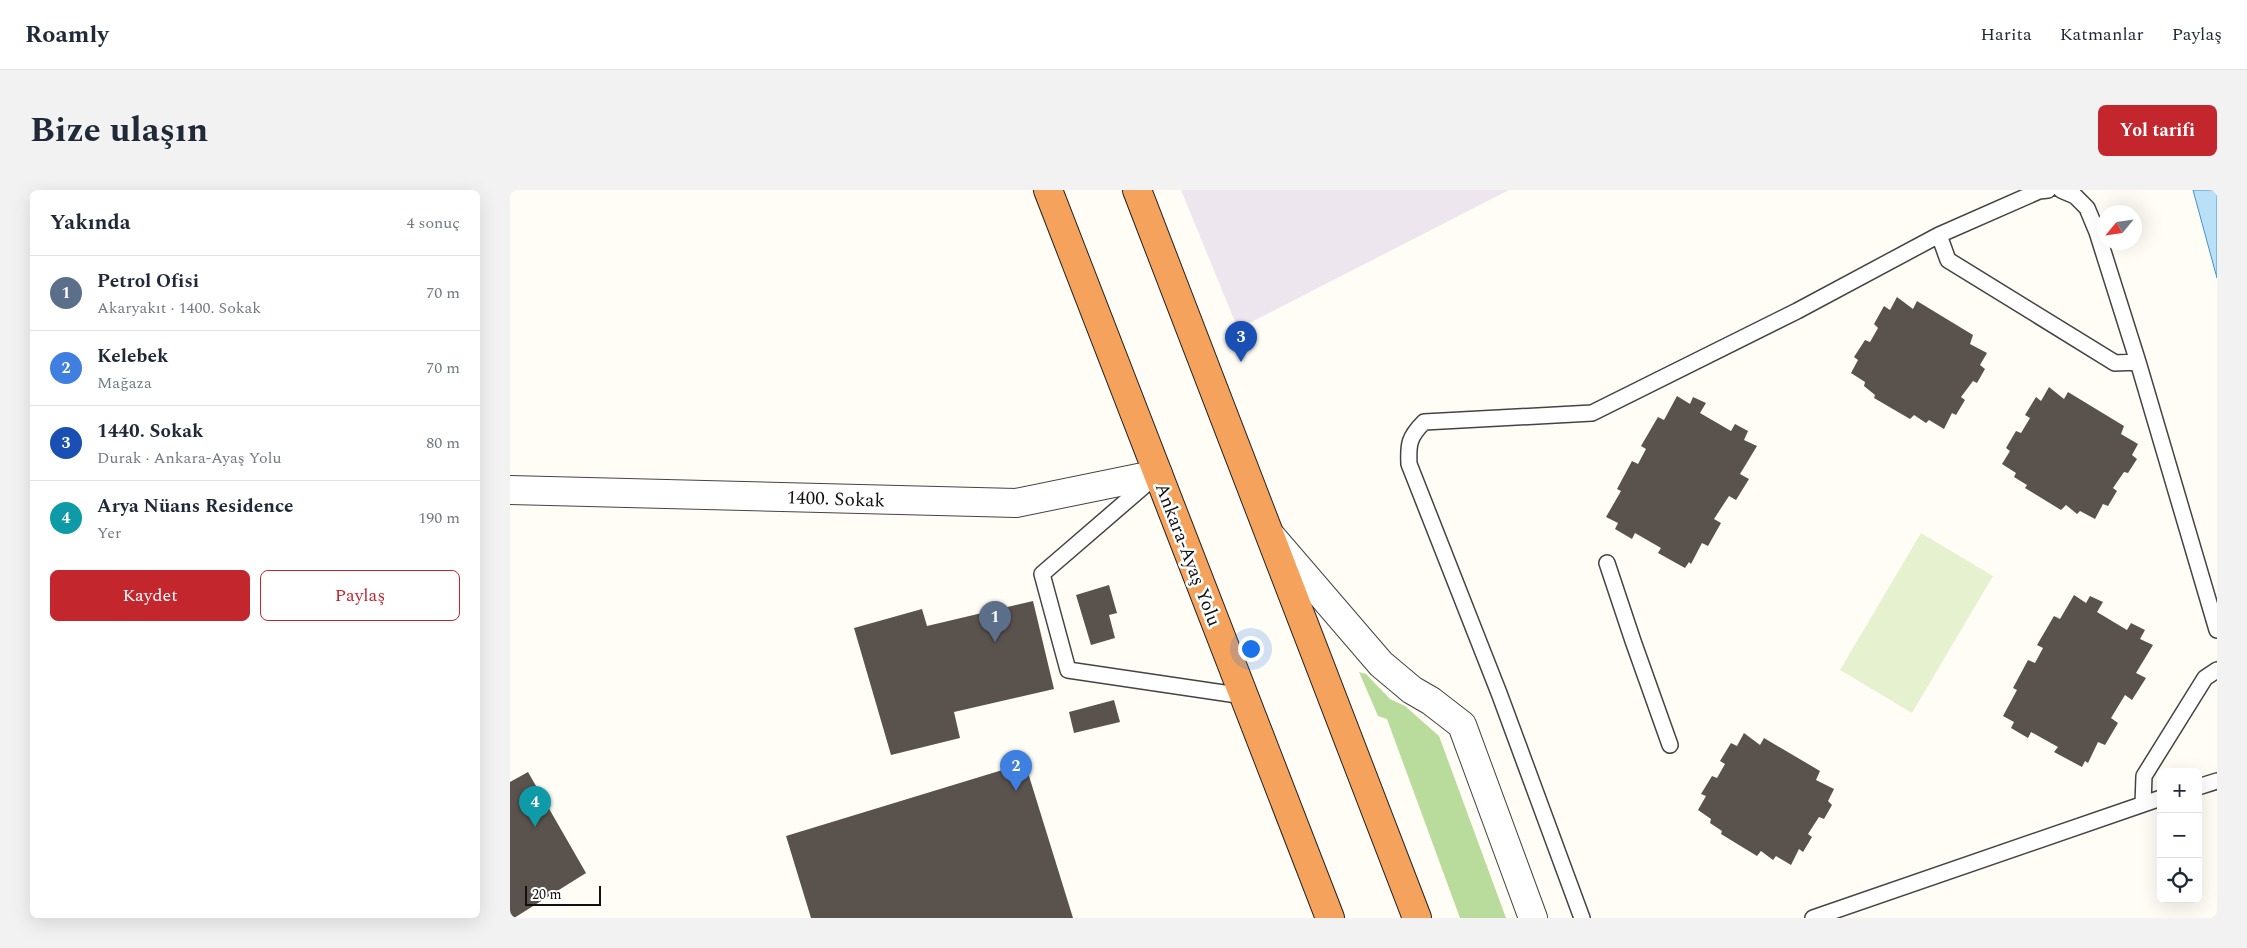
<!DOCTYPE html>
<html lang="tr">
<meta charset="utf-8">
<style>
:root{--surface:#fff;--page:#f2f2f3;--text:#1f2937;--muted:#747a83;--line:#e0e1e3;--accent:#c4262e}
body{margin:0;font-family:Spectral,serif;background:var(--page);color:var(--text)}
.controls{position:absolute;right:15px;bottom:15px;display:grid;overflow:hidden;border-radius:8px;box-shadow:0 5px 20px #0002}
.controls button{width:45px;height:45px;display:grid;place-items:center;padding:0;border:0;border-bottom:1px solid var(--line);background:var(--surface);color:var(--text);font:25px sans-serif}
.compass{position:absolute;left:1587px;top:15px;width:45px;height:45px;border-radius:50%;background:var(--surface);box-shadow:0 5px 20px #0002;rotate:241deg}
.scale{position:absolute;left:15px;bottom:12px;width:76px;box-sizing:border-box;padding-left:5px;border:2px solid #111;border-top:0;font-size:14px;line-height:18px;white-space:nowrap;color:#111;-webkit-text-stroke:4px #fff;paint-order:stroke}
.you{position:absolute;left:740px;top:458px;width:18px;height:18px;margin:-12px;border:4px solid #fff;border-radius:50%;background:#1a73e8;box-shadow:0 0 0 8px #1a73e833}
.badge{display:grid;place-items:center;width:32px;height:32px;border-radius:50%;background:var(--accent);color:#fff;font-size:16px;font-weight:700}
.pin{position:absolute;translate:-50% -41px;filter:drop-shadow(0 1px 2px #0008)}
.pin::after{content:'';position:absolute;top:26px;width:18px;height:15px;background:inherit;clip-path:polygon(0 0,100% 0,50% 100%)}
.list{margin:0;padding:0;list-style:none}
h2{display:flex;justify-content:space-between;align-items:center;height:65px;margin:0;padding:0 20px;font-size:21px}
h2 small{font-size:16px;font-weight:400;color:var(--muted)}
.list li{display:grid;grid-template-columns:32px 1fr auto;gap:15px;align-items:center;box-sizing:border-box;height:75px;padding:0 20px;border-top:1px solid var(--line)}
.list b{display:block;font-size:19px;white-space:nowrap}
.list p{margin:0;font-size:16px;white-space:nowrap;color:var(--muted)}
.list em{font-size:16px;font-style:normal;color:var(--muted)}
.actions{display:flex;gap:10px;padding:15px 20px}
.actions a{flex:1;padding:11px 0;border:1px solid var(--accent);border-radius:8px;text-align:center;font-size:18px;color:var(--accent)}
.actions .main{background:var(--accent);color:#fff}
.icon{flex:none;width:28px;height:28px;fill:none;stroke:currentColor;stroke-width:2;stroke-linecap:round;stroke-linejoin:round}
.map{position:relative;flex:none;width:1707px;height:728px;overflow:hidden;border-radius:8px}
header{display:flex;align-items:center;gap:30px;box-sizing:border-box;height:70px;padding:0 25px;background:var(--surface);border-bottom:1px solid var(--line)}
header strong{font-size:24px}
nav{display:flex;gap:28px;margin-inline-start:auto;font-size:18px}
.intro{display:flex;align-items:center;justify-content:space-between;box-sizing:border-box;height:120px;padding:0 30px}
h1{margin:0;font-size:35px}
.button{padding:12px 22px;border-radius:8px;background:var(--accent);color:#fff;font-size:18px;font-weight:700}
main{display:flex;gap:30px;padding:0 30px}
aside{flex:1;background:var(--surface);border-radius:8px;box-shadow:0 5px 20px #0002}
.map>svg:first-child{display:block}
</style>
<header>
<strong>Roamly</strong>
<nav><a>Harita</a><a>Katmanlar</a><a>Paylaş</a></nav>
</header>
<div class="intro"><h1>Bize ulaşın</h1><a class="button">Yol tarifi</a></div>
<main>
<aside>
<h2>Yakında<small>4 sonuç</small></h2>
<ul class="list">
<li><span class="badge" style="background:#5c6f8a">1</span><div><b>Petrol Ofisi</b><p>Akaryakıt · 1400. Sokak</p></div><em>70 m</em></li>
<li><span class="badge" style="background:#3f7fe0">2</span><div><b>Kelebek</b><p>Mağaza</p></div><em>70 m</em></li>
<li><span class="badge" style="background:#1a4fb4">3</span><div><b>1440. Sokak</b><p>Durak · Ankara-Ayaş Yolu</p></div><em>80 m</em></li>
<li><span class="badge" style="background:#0f9aa8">4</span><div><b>Arya Nüans Residence</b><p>Yer</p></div><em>190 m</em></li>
</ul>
<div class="actions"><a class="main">Kaydet</a><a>Paylaş</a></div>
</aside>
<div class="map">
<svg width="1707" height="728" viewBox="0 0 1707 728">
<rect width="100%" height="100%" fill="#fffdf5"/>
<path fill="#eee6ef" d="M671 0H999L728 139Z"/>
<path fill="#b9dc9c" d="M849 482 856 484 880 509 895 516 929 546 996 728H950L877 529 868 526Z"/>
<path fill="#e6f2cf" d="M1411 343 1483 386 1402 523 1330 480Z"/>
<path fill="#b9e0f7" stroke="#3f96cf" d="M1683 0H1707V88Z"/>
<path fill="#5a524d" d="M1387 107 1403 119 1407 111 1463 145 1460 154 1477 163 1470 175 1475 179 1467 193 1463 191 1451 207 1455 210 1446 225 1442 223 1434 239 1419 230 1416 233 1404 225 1400 229 1364 208 1365 205 1354 196 1355 192 1341 183 1348 170 1344 167 1355 150 1360 152 1368 138 1364 134 1374 116 1380 120Z
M1539 197 1554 209 1558 202 1614 236 1611 244 1628 254 1622 265 1627 269 1618 283 1614 282 1603 298 1607 301 1598 316 1593 314 1585 329 1570 321 1567 324 1556 315 1551 320 1515 298 1517 295 1504 287 1506 283 1492 274 1500 261 1496 258 1506 241 1511 243 1520 228 1515 225 1526 207 1531 211Z
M1167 206 1180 214 1183 207 1196 213 1190 223 1221 241 1225 234 1238 241 1234 250 1247 256 1230 284 1239 289 1226 310 1219 306 1204 329 1211 333 1198 356 1192 353 1181 374 1179 372 1175 378 1148 363 1151 358 1125 343 1122 349 1105 339 1108 333 1096 327 1111 301 1107 299 1122 271 1128 274 1136 259 1131 256 1148 227 1154 230Z
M599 395 607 423 599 425 605 448 581 455 566 405Z
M1564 405 1576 413 1580 406 1593 412 1587 422 1617 440 1621 433 1635 440 1630 449 1643 455 1626 483 1636 488 1622 510 1615 505 1601 528 1608 533 1595 555 1588 552 1578 573 1575 571 1572 577 1544 562 1548 557 1521 542 1518 548 1501 538 1504 532 1493 526 1507 500 1503 498 1518 470 1525 473 1533 458 1527 455 1544 426 1550 429Z
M523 411 544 499 444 522 450 548 381 565 344 438 412 419 417 436Z
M604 510 610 532 564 543 559 522Z
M1234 543 1250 555 1254 548 1310 581 1306 590 1324 599 1318 611 1322 615 1314 629 1309 627 1298 644 1302 647 1293 662 1289 659 1281 675 1266 666 1263 670 1251 661 1247 666 1211 644 1212 641 1200 633 1201 629 1188 620 1196 606 1191 604 1202 586 1207 588 1215 574 1210 571 1221 553 1227 556Z
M515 573 563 728H301L276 646Z
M18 582 76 683 4 728H0V592Z"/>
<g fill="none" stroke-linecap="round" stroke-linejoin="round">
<g stroke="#444" stroke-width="18">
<path id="lane" d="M1551 0 1565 6 1577 18 1587 42 1628 172 1707 440
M1429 45 1438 70 1605 173 1628 172
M641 290 532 384 558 480 734 506
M1097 373 1123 451 1160 555
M1688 597 1707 591
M1633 614 1634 586 1695 488 1707 480
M1072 728 989 503 899 274C898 254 899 247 914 232L1082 223 1287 121 1429 45 1529 1 1538 0
M1303 728 1651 608"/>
</g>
<g stroke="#444" stroke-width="30">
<path id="street" d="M0 300 506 313 648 284
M761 346 871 474 902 500 921 511 952 535 1023 728"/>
</g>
<g stroke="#222" stroke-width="30">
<path id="highway" d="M538 0 820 728
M627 0 907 728"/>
</g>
<use href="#lane" stroke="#fff" stroke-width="15"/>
<use href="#street" stroke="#fff" stroke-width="28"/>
<use href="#highway" stroke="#f5a25d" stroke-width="28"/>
</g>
<g text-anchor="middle" stroke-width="5" stroke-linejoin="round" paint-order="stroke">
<g font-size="19" fill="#111" stroke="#fff">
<text transform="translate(326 308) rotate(2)" y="7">1400. Sokak</text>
<text transform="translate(679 364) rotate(69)" y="7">Ankara-Ayaş Yolu</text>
</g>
</g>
</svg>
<div class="controls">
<button>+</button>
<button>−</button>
<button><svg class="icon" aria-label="locate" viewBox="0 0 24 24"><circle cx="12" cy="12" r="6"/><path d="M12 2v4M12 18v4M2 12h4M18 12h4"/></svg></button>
</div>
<svg class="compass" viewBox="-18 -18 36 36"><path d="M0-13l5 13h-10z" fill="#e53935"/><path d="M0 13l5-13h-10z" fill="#747a83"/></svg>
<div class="scale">20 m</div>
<div class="you"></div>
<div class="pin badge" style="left:485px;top:452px;background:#5c6f8a">1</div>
<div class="pin badge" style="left:506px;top:601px;background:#3f7fe0">2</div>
<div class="pin badge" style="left:731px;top:172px;background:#1a4fb4">3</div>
<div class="pin badge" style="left:25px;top:637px;background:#0f9aa8">4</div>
</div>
</main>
